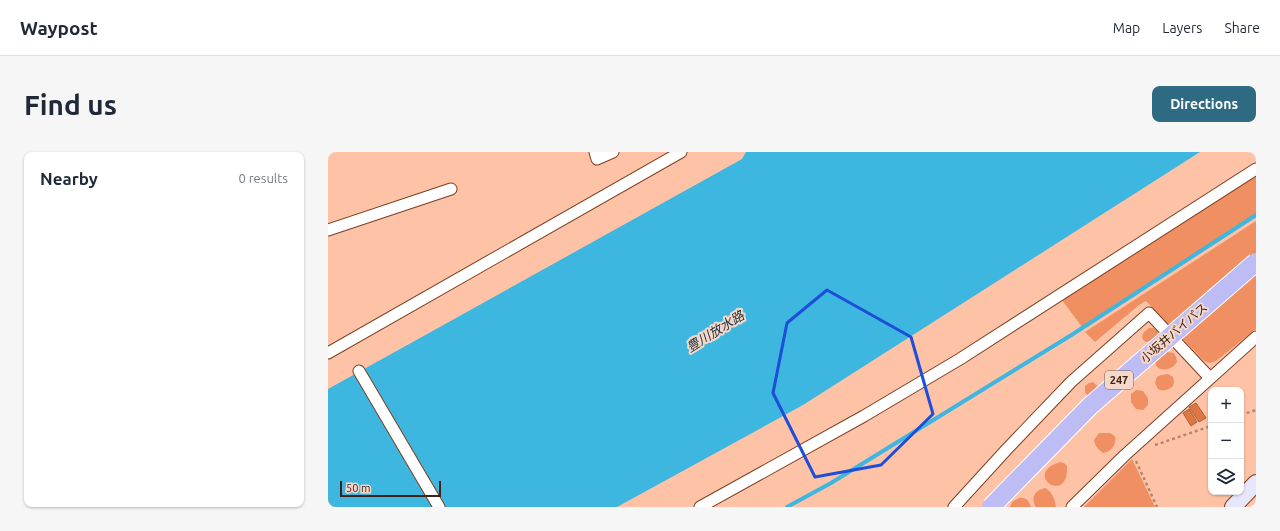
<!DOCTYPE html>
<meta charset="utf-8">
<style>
:root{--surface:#fff;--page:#f6f6f7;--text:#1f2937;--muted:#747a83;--line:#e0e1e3;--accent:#2e6b82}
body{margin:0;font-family:Ubuntu,"Noto Sans JP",sans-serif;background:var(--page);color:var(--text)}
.controls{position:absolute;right:12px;bottom:12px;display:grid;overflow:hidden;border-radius:8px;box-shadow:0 1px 3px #0004}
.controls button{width:36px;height:36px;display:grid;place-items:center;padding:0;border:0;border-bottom:1px solid var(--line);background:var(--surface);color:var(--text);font:20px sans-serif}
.scale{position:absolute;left:12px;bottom:10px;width:101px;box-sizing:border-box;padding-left:4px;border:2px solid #3e2215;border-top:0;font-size:11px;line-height:14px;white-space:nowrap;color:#3e2215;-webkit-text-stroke:3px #f6d8ca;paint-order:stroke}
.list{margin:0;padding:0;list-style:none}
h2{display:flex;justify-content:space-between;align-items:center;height:52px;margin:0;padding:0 16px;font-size:17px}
h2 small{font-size:13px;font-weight:400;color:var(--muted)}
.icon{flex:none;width:22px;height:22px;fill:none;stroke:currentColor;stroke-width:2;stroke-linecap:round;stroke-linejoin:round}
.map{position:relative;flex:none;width:928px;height:355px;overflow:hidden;border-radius:8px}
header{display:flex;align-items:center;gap:24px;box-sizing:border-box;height:56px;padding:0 20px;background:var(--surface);border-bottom:1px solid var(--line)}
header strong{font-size:19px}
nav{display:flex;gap:22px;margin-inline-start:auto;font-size:14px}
.intro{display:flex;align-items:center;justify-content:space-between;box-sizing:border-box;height:96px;padding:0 24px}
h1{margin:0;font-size:28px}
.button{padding:10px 18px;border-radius:8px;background:var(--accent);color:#fff;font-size:14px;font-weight:700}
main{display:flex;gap:24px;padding:0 24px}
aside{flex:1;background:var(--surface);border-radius:8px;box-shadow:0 1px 3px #0004}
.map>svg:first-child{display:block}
</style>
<header>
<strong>Waypost</strong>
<nav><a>Map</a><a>Layers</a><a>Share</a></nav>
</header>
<div class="intro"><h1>Find us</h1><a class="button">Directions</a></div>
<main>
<aside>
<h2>Nearby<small>0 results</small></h2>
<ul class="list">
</ul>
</aside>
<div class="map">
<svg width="928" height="355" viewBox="0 0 928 355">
<rect width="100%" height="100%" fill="#fec3a7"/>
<path fill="#ef8f62" d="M928 22V62L754 175 734 148Z
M928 69V177L888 209 882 211 876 209 818 149 811 153 767 190 757 180Z
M821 176C826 175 830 178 831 183L825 189 818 190 815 188 814 184 816 180Z
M839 200 846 201 848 205 849 210C845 216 839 219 832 217L828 214 827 207 835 201Z
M840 222 845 225 846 230 845 234C841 238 835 240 830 237L827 231 829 225 833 223Z
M765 230 769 234 770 237 760 244 757 240V234L761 231Z
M808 238 815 239 820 246V253L815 258 808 257 803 250V242Z
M771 281H782L787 284C789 292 783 300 775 301 770 297 767 294 766 288Z
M804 307 827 355H756Z
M732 310 736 311 739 314C741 355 693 322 732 310Z
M717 336C724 339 727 348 728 355H708C702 346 707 338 717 336Z
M691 346C698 345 701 349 703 355H682L684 350Z"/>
<path fill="#3db6e0" d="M418 0H872L475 253 289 355H0V237L414 7Z"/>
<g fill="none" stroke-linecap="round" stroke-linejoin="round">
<path stroke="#3db6e0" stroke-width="4" d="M459 355 503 331 745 182 928 63"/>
</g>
<path fill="#e17640" stroke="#a56243" d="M868 251 878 266 871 270 861 255Z
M861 257 869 270 863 274 855 261Z"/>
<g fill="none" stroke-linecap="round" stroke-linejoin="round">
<g stroke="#7e3f20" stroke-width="13">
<path id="minor" d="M267 0 269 7 285 0
M0 78 123 37
M0 201 353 0
M31 219 111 355
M372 355 536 264 632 207 928 17
M626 355 679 297 743 230 821 161 882 226
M744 355 797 303 928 185"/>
</g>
<g stroke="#7e3f20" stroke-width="18">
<path id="secondary" d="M905 355 928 331"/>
</g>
<path stroke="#b58670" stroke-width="2.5" stroke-dasharray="3 3" stroke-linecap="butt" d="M913 263 928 258
M827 293 883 274
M808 309 829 355"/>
<use href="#minor" stroke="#fff" stroke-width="11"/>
<use href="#secondary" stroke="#e7e6fb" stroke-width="16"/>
<g stroke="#fff" stroke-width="20" stroke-linecap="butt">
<path id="trunk-bridge" d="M663 355 762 254 928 110"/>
</g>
<use href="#trunk-bridge" stroke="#bebcf4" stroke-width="18"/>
</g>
<path fill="none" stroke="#1d4ed8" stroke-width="3" stroke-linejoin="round" d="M499 138 583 185 605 262 553 313 487 325 445 241 459 171Z"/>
<g text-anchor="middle" stroke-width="4" stroke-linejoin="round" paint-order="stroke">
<rect fill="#f6d8ca" stroke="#75594b" stroke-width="1" x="777" y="219" width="28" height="18" rx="3"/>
<g font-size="11" font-weight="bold" fill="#3e2215">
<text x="791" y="232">247</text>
</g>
<g font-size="12" fill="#3e2215" stroke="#f6d8ca">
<text transform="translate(846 181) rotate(-41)" y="4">小坂井バイパス</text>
</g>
<g font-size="13" font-style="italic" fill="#19323c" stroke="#f6d8ca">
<text transform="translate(387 179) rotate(-32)" y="5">豊川放水路</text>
</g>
</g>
</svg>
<div class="controls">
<button>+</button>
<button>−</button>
<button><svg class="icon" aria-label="layers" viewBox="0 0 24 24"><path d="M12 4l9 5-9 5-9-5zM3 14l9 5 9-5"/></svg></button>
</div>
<div class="scale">50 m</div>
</div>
</main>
